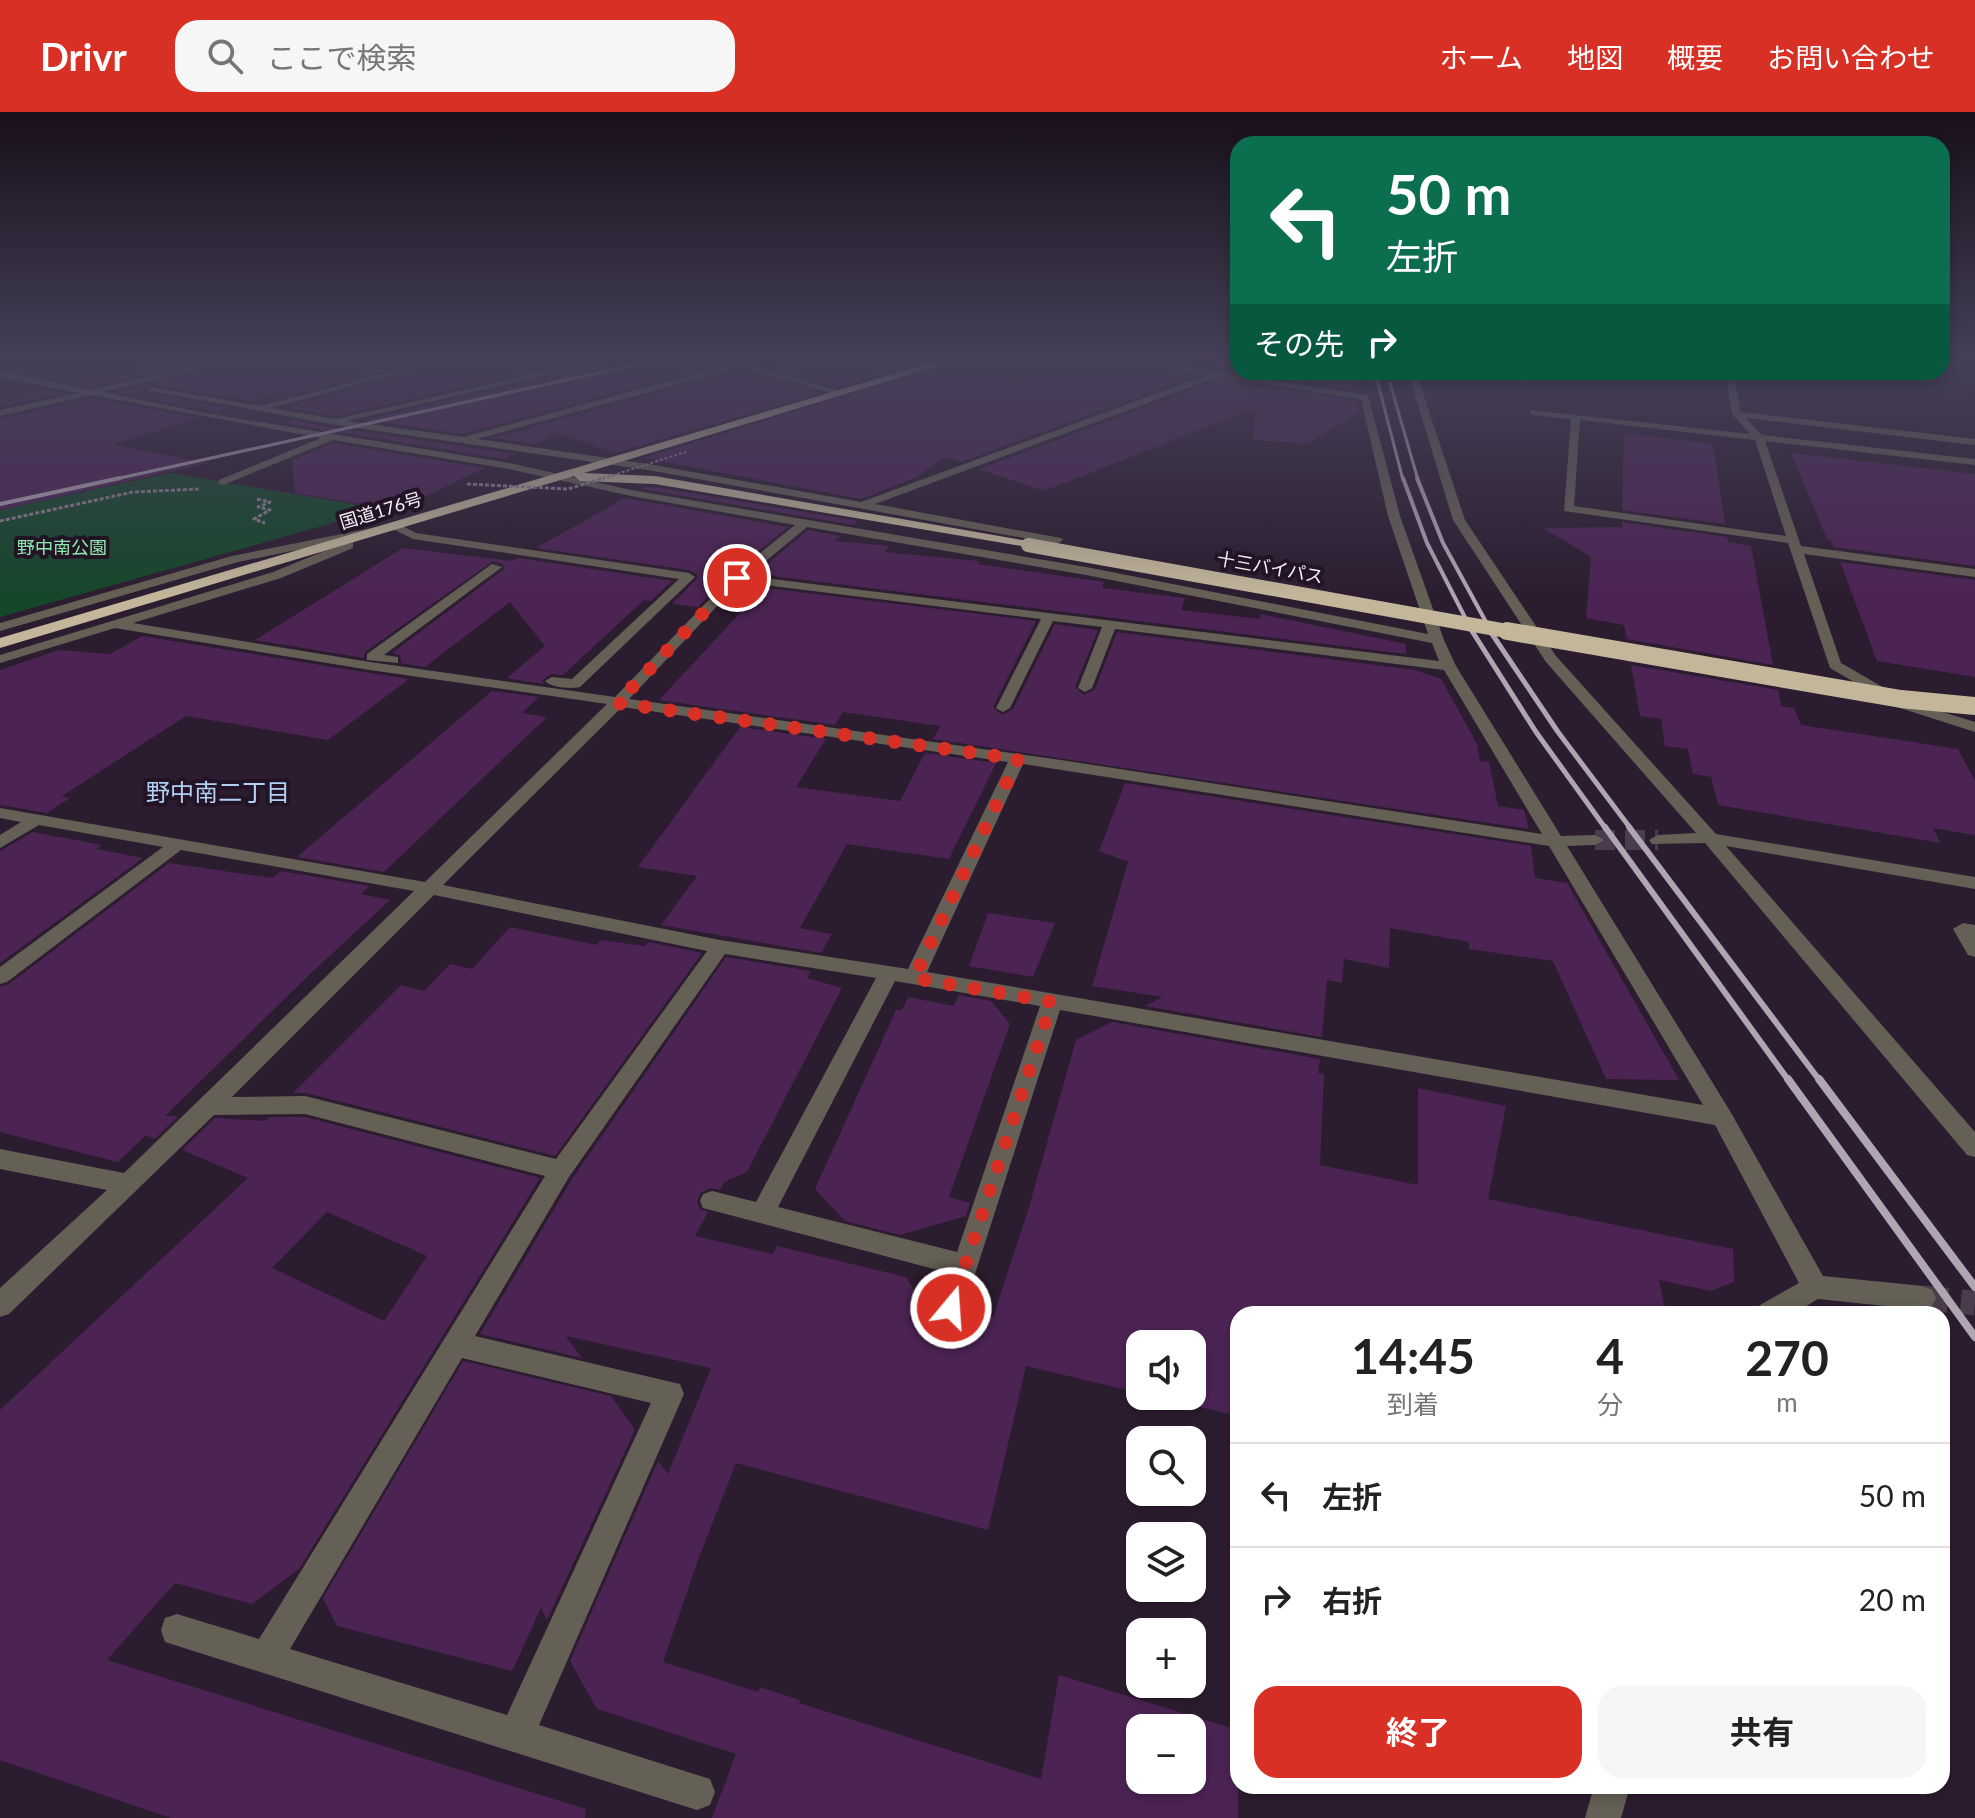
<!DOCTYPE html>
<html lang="ja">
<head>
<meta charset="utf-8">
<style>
	:root { --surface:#fff; --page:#f6f6f6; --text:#222; --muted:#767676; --line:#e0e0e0; --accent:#d93025 }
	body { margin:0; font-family:Lato,"Noto Sans JP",sans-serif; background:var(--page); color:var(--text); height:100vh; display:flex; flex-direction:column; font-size:30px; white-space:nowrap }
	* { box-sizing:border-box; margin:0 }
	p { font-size:26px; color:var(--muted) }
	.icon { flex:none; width:44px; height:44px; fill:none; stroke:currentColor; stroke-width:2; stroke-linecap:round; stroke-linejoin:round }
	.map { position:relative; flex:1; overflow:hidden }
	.details { position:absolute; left:1230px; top:1194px; width:720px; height:488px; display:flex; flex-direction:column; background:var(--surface); border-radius:24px; box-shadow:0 4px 12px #0003 }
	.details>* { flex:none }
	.top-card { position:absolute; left:1230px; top:24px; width:720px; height:244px; border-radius:24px; box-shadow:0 4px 12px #0003; background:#0b6e4f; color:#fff; overflow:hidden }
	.controls { position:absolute; left:1126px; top:1218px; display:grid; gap:16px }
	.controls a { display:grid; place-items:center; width:80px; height:80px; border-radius:16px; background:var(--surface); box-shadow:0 4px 12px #0003; font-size:40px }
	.pin { position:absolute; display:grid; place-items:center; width:68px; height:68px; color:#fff; margin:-34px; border:4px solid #fff; border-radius:50%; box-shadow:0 2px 8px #0007 }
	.me { position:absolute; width:88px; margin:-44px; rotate:18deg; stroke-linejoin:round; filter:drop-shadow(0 0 6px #0008) }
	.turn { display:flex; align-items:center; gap:28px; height:168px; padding:0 24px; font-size:36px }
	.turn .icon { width:104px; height:104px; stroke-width:2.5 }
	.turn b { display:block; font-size:56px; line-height:68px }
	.then { display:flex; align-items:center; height:76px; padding:0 24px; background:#0003; gap:16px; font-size:30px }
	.eta { display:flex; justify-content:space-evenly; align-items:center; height:136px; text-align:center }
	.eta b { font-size:48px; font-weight:700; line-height:56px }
	.cta { display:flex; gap:16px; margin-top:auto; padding:16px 24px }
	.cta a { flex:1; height:92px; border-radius:24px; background:var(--accent); color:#fff; font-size:32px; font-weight:700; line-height:92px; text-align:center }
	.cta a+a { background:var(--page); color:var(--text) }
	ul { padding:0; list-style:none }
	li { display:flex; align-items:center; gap:24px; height:104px; padding:0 24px; border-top:2px solid var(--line) }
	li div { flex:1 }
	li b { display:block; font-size:30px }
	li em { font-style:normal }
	header { display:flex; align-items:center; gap:48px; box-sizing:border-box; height:112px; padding:0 40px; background:var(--accent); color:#fff }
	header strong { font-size:38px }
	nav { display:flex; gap:44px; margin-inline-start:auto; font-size:28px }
	.search { width:560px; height:72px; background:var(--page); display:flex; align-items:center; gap:20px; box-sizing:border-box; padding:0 28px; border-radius:24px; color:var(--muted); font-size:30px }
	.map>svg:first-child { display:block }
	.green { fill:#15472a }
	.building { fill:#4c2454; fill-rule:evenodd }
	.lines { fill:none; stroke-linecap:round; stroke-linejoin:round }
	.minor-tunnel-far1 { stroke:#4a3b4d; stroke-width:20; stroke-dasharray:20 10; stroke-linecap:butt }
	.minor-tunnel { stroke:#4a3b4d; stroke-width:25; stroke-dasharray:25 13; stroke-linecap:butt }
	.path-far1 { stroke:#908292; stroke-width:2; stroke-dasharray:3 2; stroke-linecap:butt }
	.path { stroke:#908292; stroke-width:3; stroke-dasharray:4 2; stroke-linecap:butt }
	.minor { fill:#656055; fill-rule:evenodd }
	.highway { fill:#c3b69b; fill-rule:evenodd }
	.rail-far4 { stroke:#b1a5b4; stroke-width:3 }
	.rail-far3 { stroke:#b1a5b4; stroke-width:4 }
	.rail-far2 { stroke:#b1a5b4; stroke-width:5 }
	.rail-far1 { stroke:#b1a5b4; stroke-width:6 }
	.rail { stroke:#b1a5b4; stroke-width:8 }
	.path-bridge-far1 { stroke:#908292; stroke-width:2; stroke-dasharray:3 2; stroke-linecap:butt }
	.path-bridge { stroke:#908292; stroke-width:3; stroke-dasharray:4 2; stroke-linecap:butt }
	.highway-bridge-far1 { stroke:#c3b69b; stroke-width:14 }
	.highway-bridge { stroke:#c3b69b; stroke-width:18 }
	.route { stroke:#d93025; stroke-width:14; stroke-dasharray:0 25.2 }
	.labels { text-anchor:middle; stroke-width:8; stroke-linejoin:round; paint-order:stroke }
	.far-street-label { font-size:18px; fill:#f7ecf9; stroke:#221325 }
	.far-park-label { font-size:18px; fill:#8ce9ad; stroke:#221325 }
	.neighbourhood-label { font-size:24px; fill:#b1d0f4; stroke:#221325 }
</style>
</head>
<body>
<header>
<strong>Drivr</strong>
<div class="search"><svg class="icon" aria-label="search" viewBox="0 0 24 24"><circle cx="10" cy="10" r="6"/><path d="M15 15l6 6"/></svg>ここで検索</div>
<nav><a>ホーム</a><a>地図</a><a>概要</a><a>お問い合わせ</a></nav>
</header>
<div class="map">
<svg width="1975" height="1706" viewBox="0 0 1975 1706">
	<rect width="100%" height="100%" fill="#2c1c2f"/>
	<path class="green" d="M171 361 376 396 375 399 0 505V398Z"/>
	<path class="building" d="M176 247H211L91 275 72 271Z
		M246 247H425L287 284V278L252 289 150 272 143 278 145 281 229 296 218 300 117 280Z
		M456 247 575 249 337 304 288 296Z
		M705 247 720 252 463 322 364 308 588 256 621 265Z
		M833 247H932L837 275 773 256 799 249 812 253Z
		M964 247H1108L1195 264 961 350 945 345 917 365 861 387 643 346Z
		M740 258 820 281 614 341 559 321 535 332 492 326Z
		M1238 260H1352L1355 278Z
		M1218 268 1357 289 1359 299 1308 332 1253 328 1255 296 1044 379 979 357Z
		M44 277 64 281 0 295V287Z
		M91 286 199 306 113 333 209 351 0 398V307Z
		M289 307 329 315 515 342 504 347 289 312Z
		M1624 321 1713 332 1725 412 1622 398Z
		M333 331 485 356 396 398 295 381 292 348Z
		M1791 341 1975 362V454L1834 435 1831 428 1827 427Z
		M645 375H655L858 409 854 413 641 377Z
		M625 386 630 387 788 415 731 461 698 495 672 492 697 467V462L689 458 536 436Z
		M1622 410 1727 425 1728 430 1751 434 1773 553 1627 527 1624 513 1586 506 1591 445 1543 416 1620 415 1622 418Z
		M808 418 840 424 834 429 889 434 885 440 979 449 977 452 1104 470 1102 476 1185 486 1181 498 1260 507V502L1406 532V542L755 462Z
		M403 436 513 449 518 446 672 469 651 489 644 488 563 563 551 562 542 568 544 572 507 566 545 534 510 490 425 555 401 551 400 543 392 541 504 457 503 452 493 449 365 540 364 546 255 528Z
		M1840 450 1975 468V565L1877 549Z
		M741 473 1036 509 993 595 1002 603 1013 597 1055 512 1098 518 1075 575 1084 583 1095 577 1117 520 1415 558 1441 567 1477 632 1480 649 1489 650 1498 694 1524 698 1529 717 933 627 940 614 843 600 835 613 659 588 741 500 719 497Z
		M142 524 370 561 409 567 328 628 186 604 62 684 70 686 47 701 0 693V558L59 538 110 542Z
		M1631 553 1778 578 1781 594 1794 596 1801 613 1958 637 1975 669V723L1933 716 1940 731 1718 693 1711 665 1693 662 1688 637 1665 634 1661 607 1640 604Z
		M492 579 539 585 522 601 547 605 384 760 297 745Z
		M740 615 826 627 796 675 900 689 925 641 996 651 949 747 847 732 800 816 832 822 821 841 661 813 697 764 638 755Z
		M1125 671 1531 734 1535 766 1567 771 1679 968 1606 967 1553 849 1469 837V830L1390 816 1389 856 1344 847 1342 871 1327 868 1322 925 1145 894 1163 885 1092 874 1128 750 1099 739Z
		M33 720 102 733 96 737 143 746 0 851V739Z
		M169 751 272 766 281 759 369 774 361 782 390 788 309 863 165 1004H178L155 1027 146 1023 118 1050 0 1020V875L9 872Z
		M988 801 1055 811 1033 865 969 854Z
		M510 815 597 833 601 828 645 834 648 830 702 841 555 1044 306 981H293L401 873 424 879 450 852 472 857Z
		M726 845 811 859 807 866 842 876 747 1060 724 1070 720 1078 711 1076 700 1081 697 1090 700 1097 708 1100 695 1124 773 1142 777 1134 906 1165 917 1184 909 1208 983 1225 988 1204 993 1205 1029 1095 1076 928 1112 910 1320 947 1318 961 1324 962 1320 1053 1418 1073V976L1506 994 1488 1087 1733 1137 1734 1170 1711 1179 1659 1168 1666 1202H1238V1304L1153 1284H1192V1232H1140V1281L1026 1254 988 1418 736 1351 698 1448 663 1550 758 1580 760 1575 800 1588 799 1591 1041 1667 1059 1563 1238 1618V1706H712L736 1642 597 1597 570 1549 658 1349 668 1362 711 1256 566 1224 582 1246 480 1222 572 1067ZM1140 1616H1192V1668H1140Z
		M958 883 991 889 1010 912 949 1085 970 1091 966 1104 900 1123 845 1109 815 1077 896 898H902L908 885 954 894Z
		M269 1005H305L540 1066 299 1457 252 1492 175 1471 107 1548 586 1697 585 1706H171L0 1648V1298L248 1066 182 1038 215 1006 265 1009ZM327 1100 427 1144 384 1209 272 1156Z
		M463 1249 611 1284 635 1318 547 1508 541 1496 512 1559 337 1514 323 1486Z"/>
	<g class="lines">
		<path class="minor-tunnel-far1" d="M1595 728H1658"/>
		<path class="minor-tunnel" d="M1923 1186 1975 1191"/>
		<path class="path-far1" d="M980 252 995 247"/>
		<path class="path" d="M257 387 270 390 258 395 270 398 254 407 265 411
			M0 409 133 380 200 377"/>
		<path class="minor" d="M226 247H243L103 280 205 301 509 351 631 378 1086 455 1428 522 1388 404 1361 287 1218 265 875 392 1061 426 1063 428 1057 432 648 358 330 312 146 278 150 275 261 294 438 247H453L271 296 337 307 599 247H616L347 309 463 325 732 252 730 250 734 248 846 281 839 283 741 255 477 327 648 352 861 390 1207 263 1111 247H1134L1368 283 1400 404 1444 528 1456 554 1561 724 1595 723 1604 728 1595 733 1567 734 1730 999 1823 1164 1923 1174 1932 1178 1936 1186 1932 1194 1923 1198 1818 1187 1793 1202H1756L1760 1193 1799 1171 1715 1013 1060 898 964 1196 960 1205 951 1208 942 1205 938 1196 949 1161 703 1096 700 1089 703 1082 712 1079 756 1090 876 866 725 842 569 1065 475 1224 680 1272 684 1282 539 1613 710 1667 715 1680 710 1693 697 1698 165 1530 161 1518 165 1506 177 1502 259 1527 545 1064 305 1002 214 1003 9 1202 0 1205V1176L107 1078 0 1057V1037L124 1061 414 779 181 738 7 870 0 872V855L163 735 39 713 0 736V723L21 710 0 706V696L425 770 607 592 370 558 115 516 0 551V543L273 460 349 429 353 430V436L281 466 133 511 370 550 615 585 733 463 795 413 631 384 509 357 333 328 223 373 219 372V368L321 326 91 283 0 304V298L78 281 0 265V259L91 278ZM807 415 1086 463 1432 531 1439 549 748 464ZM740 470 1041 507 996 596 1003 600 1010 596 1053 509 1102 515 1078 576 1085 580 1092 576 1115 517 1444 558 1542 722 1061 648 629 587ZM622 595 1008 650 908 857 720 828 443 773ZM1023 652 1549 734 1703 993 927 860ZM434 783 707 839 556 1047 305 984 232 985ZM895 869 1040 894 957 1140 778 1095ZM462 1246 651 1291 507 1603 290 1537Z
			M1408 260H1416L1465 408 1556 544 1716 722 1975 765V777L1726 734 1975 1020V1045L1967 1043 1705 731 1652 732 1649 728 1658 723 1696 721 1546 550 1453 408Z
			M1725 260H1733L1741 300 1975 327V333L1746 306 1762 323 1975 347V353L1765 329 1801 434 1975 457V465L1804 442 1841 551 1907 589 1975 610V620L1897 595 1830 556 1788 431 1564 399 1571 307 1532 303 1529 298 1750 322 1732 302ZM1580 308 1755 328 1786 424 1574 394Z
			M397 411 416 421 689 461 695 465 580 575C570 577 552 576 545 569L552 565 572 567 679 467 413 427 395 418 238 450 0 519V511L232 444Z
			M492 452 502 455 384 543 398 545V551L367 548V542Z
			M1963 811 1975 813V845L1968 843 1953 817Z
			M1594 1674H1630L1621 1706H1585Z"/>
		<path class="highway" d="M944 247H961L584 361 655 364 1028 429 1033 430V436L655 372 580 369 574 364 0 536V526Z"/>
		<path class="rail-far4" d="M1375 260 1403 368
			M1390 271 1418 368
			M111 368 662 247"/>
		<path class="rail-far3" d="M1403 366 1427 431 1473 521
			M1417 366 1443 431 1492 521
			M0 392 120 366"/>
		<path class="rail-far2" d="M1472 519 1536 620 1606 717
			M1490 519 1558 620 1631 717"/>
		<path class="rail-far1" d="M1605 715 1789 969
			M1629 715 1820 969"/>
		<path class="rail" d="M1788 967 1975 1225
			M1819 967 1975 1175"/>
		<path class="path-bridge-far1" d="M598 368 686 340"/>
		<path class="path-bridge" d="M467 372 568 377 604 366"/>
		<path class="highway-bridge-far1" d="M1028 433 1518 521"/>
		<path class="highway-bridge" d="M1507 519 1901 587 1975 594"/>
	</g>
	<linearGradient id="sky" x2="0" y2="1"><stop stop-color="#180f1a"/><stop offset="0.51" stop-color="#454058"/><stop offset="1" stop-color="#454058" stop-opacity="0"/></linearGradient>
	<rect width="1975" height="486" fill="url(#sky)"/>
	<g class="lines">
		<path class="route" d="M737 466 617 591 1018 647 914 866 1052 890 951 1196"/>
	</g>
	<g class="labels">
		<g class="far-street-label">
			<text transform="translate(381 399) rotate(-17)" y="6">国道176号</text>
			<text transform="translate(1270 456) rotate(10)" y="6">十三バイパス</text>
		</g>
		<g class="far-park-label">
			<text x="62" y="442">野中南公園</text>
		</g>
		<g class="neighbourhood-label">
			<text x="218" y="689">野中南二丁目</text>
		</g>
	</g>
</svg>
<div class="controls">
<a><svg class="icon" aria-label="sound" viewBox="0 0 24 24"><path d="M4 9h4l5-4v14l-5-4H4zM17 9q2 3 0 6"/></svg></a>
<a><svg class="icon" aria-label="search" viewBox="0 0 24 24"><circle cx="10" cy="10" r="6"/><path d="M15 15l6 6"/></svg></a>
<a><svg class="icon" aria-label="layers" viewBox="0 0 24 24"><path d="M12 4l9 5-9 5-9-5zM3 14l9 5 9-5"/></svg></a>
<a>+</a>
<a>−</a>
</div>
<div class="pin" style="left:737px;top:466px;background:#d93025"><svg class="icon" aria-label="arrive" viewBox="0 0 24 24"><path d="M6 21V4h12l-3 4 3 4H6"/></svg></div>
<svg class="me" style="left:951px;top:1196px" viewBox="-20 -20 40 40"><circle r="17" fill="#d93025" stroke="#fff" stroke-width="3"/><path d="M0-11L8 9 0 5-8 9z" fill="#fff"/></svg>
<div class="top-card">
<div class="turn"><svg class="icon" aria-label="left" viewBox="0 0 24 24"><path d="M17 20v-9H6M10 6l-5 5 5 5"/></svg><div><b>50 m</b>左折</div></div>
<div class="then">その先<svg class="icon" aria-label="right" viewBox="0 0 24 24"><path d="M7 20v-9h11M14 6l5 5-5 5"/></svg></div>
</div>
<section class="details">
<div class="eta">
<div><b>14:45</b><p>到着</p></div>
<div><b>4</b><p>分</p></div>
<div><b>270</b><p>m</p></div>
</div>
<ul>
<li><svg class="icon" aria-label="left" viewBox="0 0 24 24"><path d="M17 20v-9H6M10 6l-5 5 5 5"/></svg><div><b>左折</b></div><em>50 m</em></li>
<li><svg class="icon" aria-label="right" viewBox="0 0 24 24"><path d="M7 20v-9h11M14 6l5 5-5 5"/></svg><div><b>右折</b></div><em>20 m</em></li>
</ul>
<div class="cta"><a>終了</a><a>共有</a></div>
</section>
</div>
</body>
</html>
